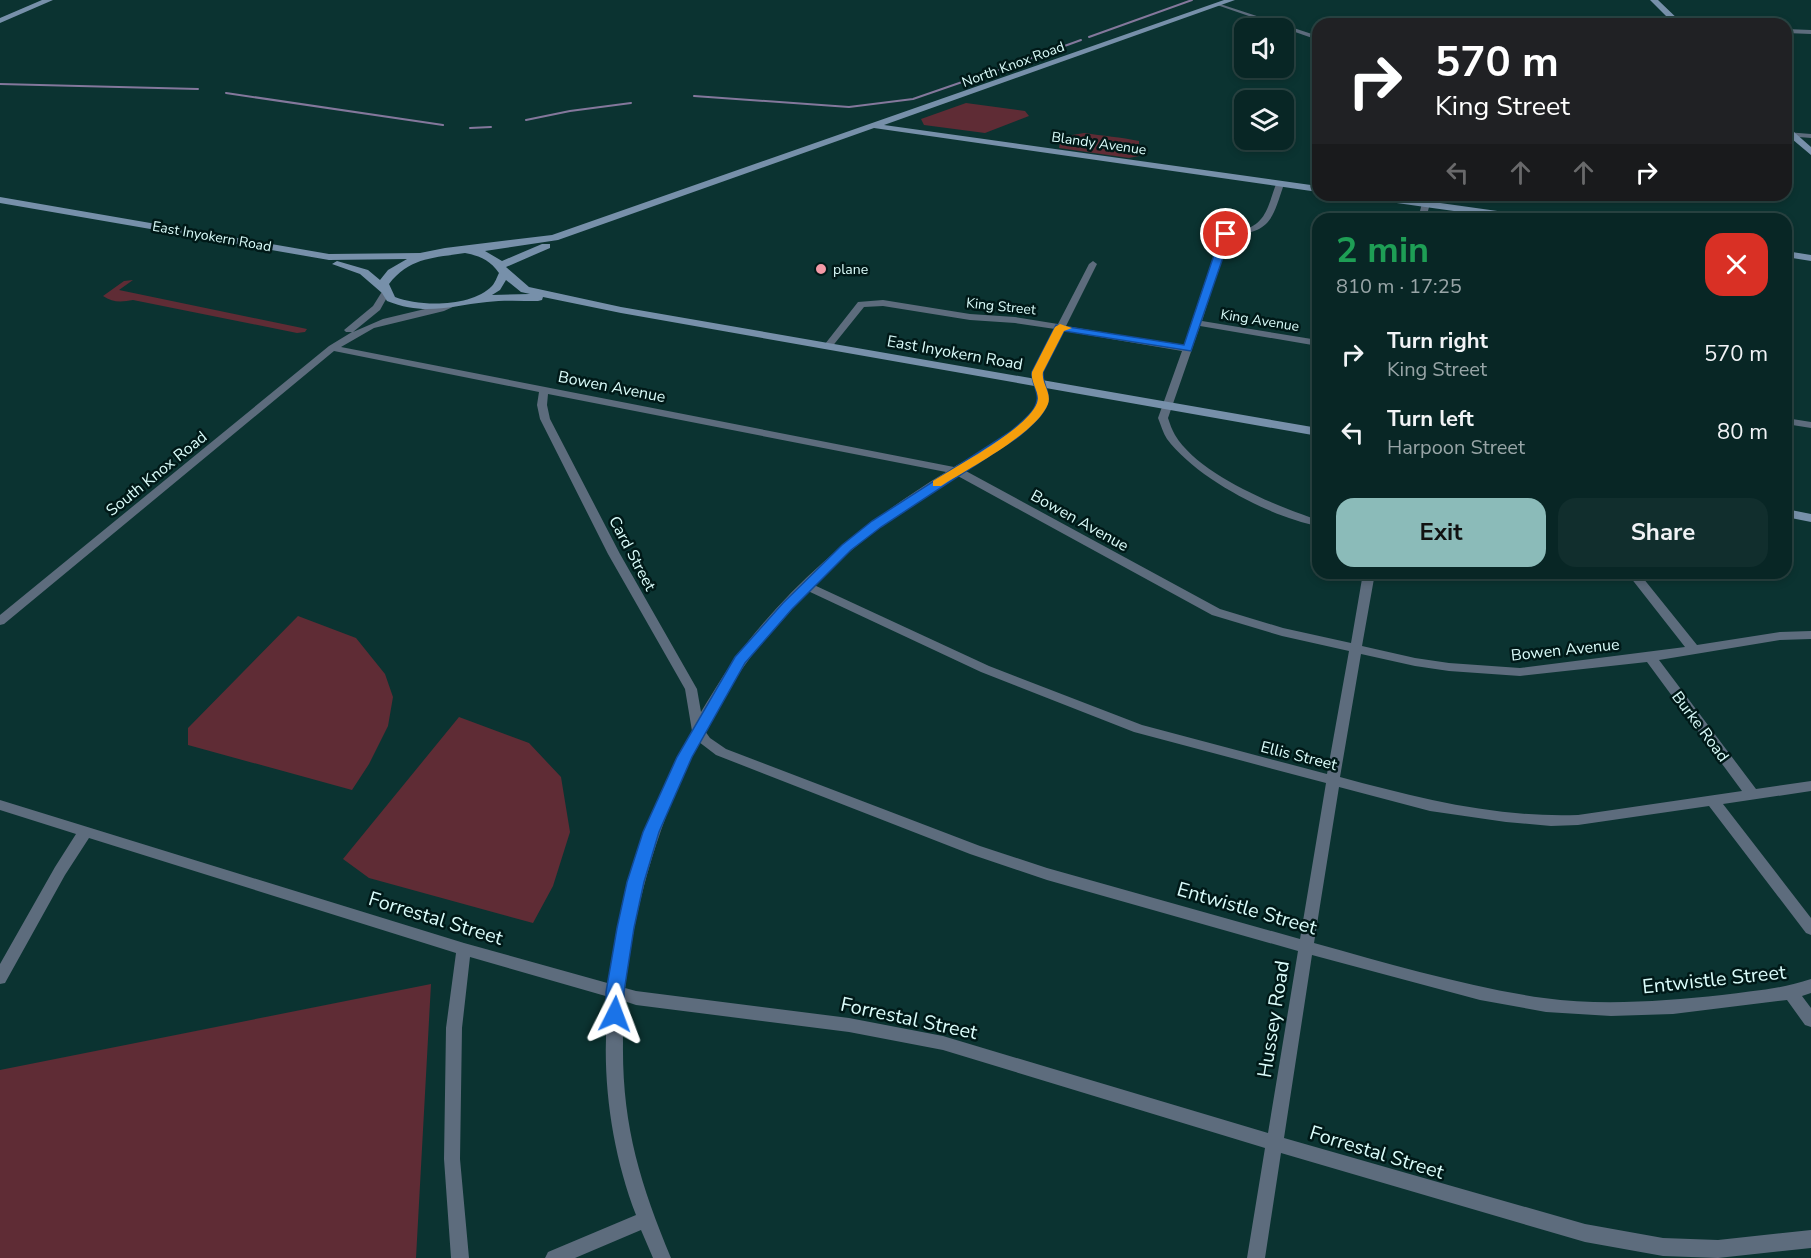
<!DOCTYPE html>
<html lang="en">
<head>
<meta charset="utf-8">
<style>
	:root { --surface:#082625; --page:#112e2d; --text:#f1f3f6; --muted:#98a5a7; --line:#294342; --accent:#8bbbb9 }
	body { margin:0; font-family:"Nunito Sans",sans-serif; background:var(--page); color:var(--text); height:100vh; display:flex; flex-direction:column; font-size:22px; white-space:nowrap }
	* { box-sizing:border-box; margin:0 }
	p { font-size:20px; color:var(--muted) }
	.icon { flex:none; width:33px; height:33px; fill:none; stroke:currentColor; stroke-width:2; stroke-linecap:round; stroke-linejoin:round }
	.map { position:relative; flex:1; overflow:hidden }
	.details { position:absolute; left:1312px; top:213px; width:480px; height:366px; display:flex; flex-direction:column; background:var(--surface); border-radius:18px; box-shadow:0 3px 9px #0003,0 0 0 2px var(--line) }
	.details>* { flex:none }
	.banner { position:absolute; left:1312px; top:18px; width:480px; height:183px; border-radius:18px; box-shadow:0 3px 9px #0003,0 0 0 2px var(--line); background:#202124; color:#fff; overflow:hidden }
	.tools { position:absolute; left:1234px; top:18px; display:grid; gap:12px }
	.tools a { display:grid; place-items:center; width:60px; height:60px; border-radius:12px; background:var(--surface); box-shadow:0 3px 9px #0003,0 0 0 2px var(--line); font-size:30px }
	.pin { position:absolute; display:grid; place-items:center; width:51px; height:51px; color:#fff; margin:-26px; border:3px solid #fff; border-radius:50%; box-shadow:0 2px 6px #0007 }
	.me { position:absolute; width:66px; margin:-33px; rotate:3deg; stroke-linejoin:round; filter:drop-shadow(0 0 4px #0008) }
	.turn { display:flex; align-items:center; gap:21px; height:126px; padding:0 24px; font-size:27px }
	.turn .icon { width:78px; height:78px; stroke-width:2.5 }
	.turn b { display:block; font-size:42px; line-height:51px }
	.lanes { display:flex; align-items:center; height:57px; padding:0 24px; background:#0003; justify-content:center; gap:30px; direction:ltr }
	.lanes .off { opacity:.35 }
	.round { display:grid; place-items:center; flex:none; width:63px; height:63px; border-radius:18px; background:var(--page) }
	.headline { display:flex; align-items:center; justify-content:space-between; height:102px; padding:0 24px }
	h1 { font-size:36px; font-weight:700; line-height:45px; color:#1e9e55 }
	.primary-button { display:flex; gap:12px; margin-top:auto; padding:12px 24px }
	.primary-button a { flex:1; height:69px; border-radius:18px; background:var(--accent); color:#111; font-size:24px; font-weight:700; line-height:69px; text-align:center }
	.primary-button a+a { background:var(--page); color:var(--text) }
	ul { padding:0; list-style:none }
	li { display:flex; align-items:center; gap:18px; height:78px; padding:0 24px }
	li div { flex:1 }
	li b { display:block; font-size:22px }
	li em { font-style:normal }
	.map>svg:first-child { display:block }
	.green { fill:#5f2c35 }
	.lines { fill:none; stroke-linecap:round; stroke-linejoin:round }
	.stream { stroke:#84789c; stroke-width:2 }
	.street { fill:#5d6c7d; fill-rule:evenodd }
	.secondary { fill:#7790aa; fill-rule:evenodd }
	.route { fill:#1a73e8; stroke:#114b97; stroke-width:1.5 }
	.slow { fill:#f59e0b }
	.poi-dot { fill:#f49aa7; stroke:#001918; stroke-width:2 }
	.labels { text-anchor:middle; stroke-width:5; stroke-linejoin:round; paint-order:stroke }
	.far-street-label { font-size:14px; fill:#dafcfa; stroke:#001918 }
	.far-poi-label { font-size:14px; fill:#dafcfa; stroke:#001918; text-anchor:start }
	.street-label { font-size:16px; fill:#dafcfa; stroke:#001918 }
	.near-street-label { font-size:20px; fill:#dafcfa; stroke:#001918 }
</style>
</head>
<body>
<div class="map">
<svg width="1811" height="1258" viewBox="0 0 1811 1258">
	<rect width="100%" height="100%" fill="#0b3331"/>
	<path class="green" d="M966 103 1025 111 1029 116 985 133 924 125 921 119Z
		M1084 133C1103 136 1121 137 1139 141V156L1129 158 1059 148 1061 137Z
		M133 280 119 290 307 329 305 332 297 333 133 300C122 302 113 303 103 296L124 281Z
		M298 616 356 638 385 674 393 697 388 726 369 764 352 790 188 745V728Z
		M459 717 529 743 561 777 570 832 553 886 533 923 369 878 343 859Z
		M431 984 416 1258H0V1070Z"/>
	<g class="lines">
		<path class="stream" d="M1089 37 1192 0
			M993 72 1081 40
			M0 84 198 89
			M226 93 443 125
			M694 96 849 107 913 99 968 80
			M526 120 570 111 631 103
			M470 128 491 127"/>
		<path class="street" d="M1217 3 1318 36V40L1217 5Z
			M1786 29 1811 30V34L1786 33Z
			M1786 132 1811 134V138L1786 136Z
			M1277 182 1284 184C1272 220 1271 232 1229 236L1202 321 1318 340V346L1200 326 1168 418C1170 424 1172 430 1175 435 1199 475 1276 506 1318 520V526C1271 517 1197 479 1167 439 1163 433 1161 425 1158 418L1182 351 1064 331 1043 372C1042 382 1049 390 1048 399 1044 429 987 456 964 470L1220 609 1283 628 1351 643 1363 573H1375L1362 646 1415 658 1449 663 1520 668 1685 647 1627 573H1639L1697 645 1780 632 1811 631V639L1780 640 1659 660 1756 789 1811 781V791L1723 804 1811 918V935L1806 933 1709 806 1578 825 1551 826 1506 822 1430 811 1339 787 1314 943C1390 964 1467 987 1544 998 1603 1006 1663 1001 1722 995 1752 991 1782 989 1811 979V993L1802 996 1811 1008V1027L1805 1025 1787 1000 1673 1014 1611 1016 1546 1012 1480 1000 1312 955 1284 1138 1585 1224 1663 1238 1718 1240 1811 1230V1248L1718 1258 1663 1256 1585 1242 1281 1153 1265 1258H1247L1265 1148 943 1050 849 1032 636 1005 624 1001C622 1015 623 1029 623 1043 622 1125 640 1183 671 1258H653L641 1230 575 1258H545L548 1252 636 1215C610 1147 600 1069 609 997L470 957 462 1028 460 1159 469 1258H451L444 1159 446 1028 456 953 89 838 65 875 5 983 0 984V964L55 867 76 834 0 810V800L464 943 611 984 615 946 629 885 648 826 672 769 692 731 685 689 608 554 540 419 537 405 539 392 334 351 4 624 0 625V615L329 346 352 332H346L344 330 373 306 383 290 386 289 390 292 380 310 353 332 383 319 450 303 455 306 444 311 374 328 341 347 954 467C976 454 1033 427 1038 400 1039 390 1032 382 1033 372L1055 329 1015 323 970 320 883 306 864 307 831 348H825V344L858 302 883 300 970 314 1015 317 1058 324 1089 264 1093 261 1097 264 1066 326 1184 346 1222 234C1229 230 1237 231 1245 229 1268 223 1269 200 1277 182ZM548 394 946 472C871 518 801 574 746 644 729 665 715 689 701 712L697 689 620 554 550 419 547 405ZM956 475 1212 615 1282 636 1349 651 1327 774 1142 725 989 666 814 585C857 542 904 507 956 475ZM808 591 981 672 1134 732 1326 783 1300 939 1047 868 980 846 726 749 710 738 705 731C732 678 766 633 808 591ZM1361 654 1415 666 1449 671 1520 676 1647 662 1742 791 1578 815C1496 818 1418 798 1340 777ZM699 742 716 755 970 854 1047 880 1298 951 1268 1133 943 1036 849 1018 636 991 625 988C635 902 659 820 699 742Z
			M1424 195H1432L1426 219H1418Z
			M1786 418 1811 422V428L1786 424Z"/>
		<path class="secondary" d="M42 0H53L0 23V18Z
			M1224 0H1235L884 125 1318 186V192L874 128 558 240 485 251 502 261 542 244H550V248L506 267 529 287 621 307 1318 428V436L621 313 543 297 542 300 538 301C521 301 504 300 487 302 449 306 425 316 387 301L382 293 360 274 332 264 337 261 368 270 380 280 388 270 407 259 329 260 0 203V197L329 254 420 253 445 248 552 235ZM465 253C480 256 490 260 499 273 497 277 495 283 492 286 472 307 420 307 395 297L389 284C410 257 434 258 465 253ZM506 280 521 292 530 294 492 295 500 290Z
			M1650 0H1658L1683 24H1674Z
			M1786 125 1811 147V155L1786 134Z
			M1356 195H1383L1533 216 1538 219H1511L1361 198Z
			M1786 251 1811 255V261L1786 257Z
			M1786 509 1811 514V522L1786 517Z"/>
	</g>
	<path class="route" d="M1226 231 1231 234 1191 351 1064 331 1043 372C1042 381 1047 387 1048 395 1051 411 1028 428 1018 437L881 527 851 550 792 609 745 663 692 757 659 832 644 882 634 928 624 992V1014L621 1019 615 1021 609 1019 606 1014V992L617 928 627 882 643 832 677 757 735 657 783 603 842 545 872 521 1010 432C1019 424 1040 410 1037 395 1036 387 1031 381 1032 372L1056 325 1184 345 1221 234Z"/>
	<path class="slow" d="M1060 324 1072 328 1064 331 1043 372C1041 383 1052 393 1048 404 1036 434 969 468 941 486H933V481C958 465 1026 430 1037 403 1041 393 1030 383 1032 372L1055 327Z"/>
	<circle class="poi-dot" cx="821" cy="269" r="6"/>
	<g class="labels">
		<g class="far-street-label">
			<text transform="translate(1013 64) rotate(-20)" y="5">North Knox Road</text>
			<text transform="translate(1099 143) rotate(8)" y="5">Blandy Avenue</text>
			<text transform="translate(212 236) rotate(10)" y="5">East Inyokern Road</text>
			<text transform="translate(1001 306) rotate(6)" y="5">King Street</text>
			<text transform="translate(1260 320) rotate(9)" y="5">King Avenue</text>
		</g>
		<g class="far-poi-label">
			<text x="833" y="274">plane</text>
		</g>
		<g class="street-label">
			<text transform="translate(955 352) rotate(10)" y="6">East Inyokern Road</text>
			<text transform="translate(612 386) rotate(11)" y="6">Bowen Avenue</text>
			<text transform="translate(156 473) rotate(-39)" y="6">South Knox Road</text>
			<text transform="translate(1080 520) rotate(29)" y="6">Bowen Avenue</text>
			<text transform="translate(633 553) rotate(62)" y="6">Card Street</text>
			<text transform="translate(1565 649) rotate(-6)" y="6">Bowen Avenue</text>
			<text transform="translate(1701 726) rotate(53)" y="6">Burke Road</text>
			<text transform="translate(1299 755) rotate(14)" y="6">Ellis Street</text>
		</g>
		<g class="near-street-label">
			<text transform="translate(1247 908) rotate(16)" y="7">Entwistle Street</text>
			<text transform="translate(436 918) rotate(17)" y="7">Forrestal Street</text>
			<text transform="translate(1714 979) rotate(-6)" y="7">Entwistle Street</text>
			<text transform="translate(909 1018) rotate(12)" y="7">Forrestal Street</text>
			<text transform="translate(1273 1019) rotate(-81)" y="7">Hussey Road</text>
			<text transform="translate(1377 1152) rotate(17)" y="7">Forrestal Street</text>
		</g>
	</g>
</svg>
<div class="tools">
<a><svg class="icon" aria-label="sound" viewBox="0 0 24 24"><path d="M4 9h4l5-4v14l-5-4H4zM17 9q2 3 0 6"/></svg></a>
<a><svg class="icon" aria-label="layers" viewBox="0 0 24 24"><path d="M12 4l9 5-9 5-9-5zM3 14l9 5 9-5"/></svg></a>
</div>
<div class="pin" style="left:1226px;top:234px;background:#d93025"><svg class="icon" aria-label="arrive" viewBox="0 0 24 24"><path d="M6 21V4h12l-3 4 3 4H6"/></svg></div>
<svg class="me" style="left:615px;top:1014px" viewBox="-20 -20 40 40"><path d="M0-17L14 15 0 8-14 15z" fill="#1a73e8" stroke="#fff" stroke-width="4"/></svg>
<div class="banner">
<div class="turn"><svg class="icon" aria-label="right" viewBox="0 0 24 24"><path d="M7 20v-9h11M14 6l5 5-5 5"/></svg><div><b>570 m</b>King Street</div></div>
<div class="lanes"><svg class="icon off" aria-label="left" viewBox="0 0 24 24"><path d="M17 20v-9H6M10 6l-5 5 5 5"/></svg><svg class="icon off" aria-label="ahead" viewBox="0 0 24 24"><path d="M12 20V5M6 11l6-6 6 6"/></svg><svg class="icon off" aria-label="ahead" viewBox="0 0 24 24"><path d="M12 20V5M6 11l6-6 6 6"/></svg><svg class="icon" aria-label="right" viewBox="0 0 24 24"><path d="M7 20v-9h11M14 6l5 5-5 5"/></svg></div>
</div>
<section class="details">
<div class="headline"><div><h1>2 min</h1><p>810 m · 17:25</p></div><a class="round" style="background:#d93025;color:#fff"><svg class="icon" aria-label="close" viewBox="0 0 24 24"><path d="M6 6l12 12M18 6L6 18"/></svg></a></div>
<ul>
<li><svg class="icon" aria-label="right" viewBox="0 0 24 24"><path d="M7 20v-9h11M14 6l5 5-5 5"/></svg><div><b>Turn right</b><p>King Street</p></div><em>570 m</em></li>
<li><svg class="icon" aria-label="left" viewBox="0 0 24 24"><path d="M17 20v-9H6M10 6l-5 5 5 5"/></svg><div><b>Turn left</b><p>Harpoon Street</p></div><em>80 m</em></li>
</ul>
<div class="primary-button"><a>Exit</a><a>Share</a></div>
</section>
</div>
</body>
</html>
